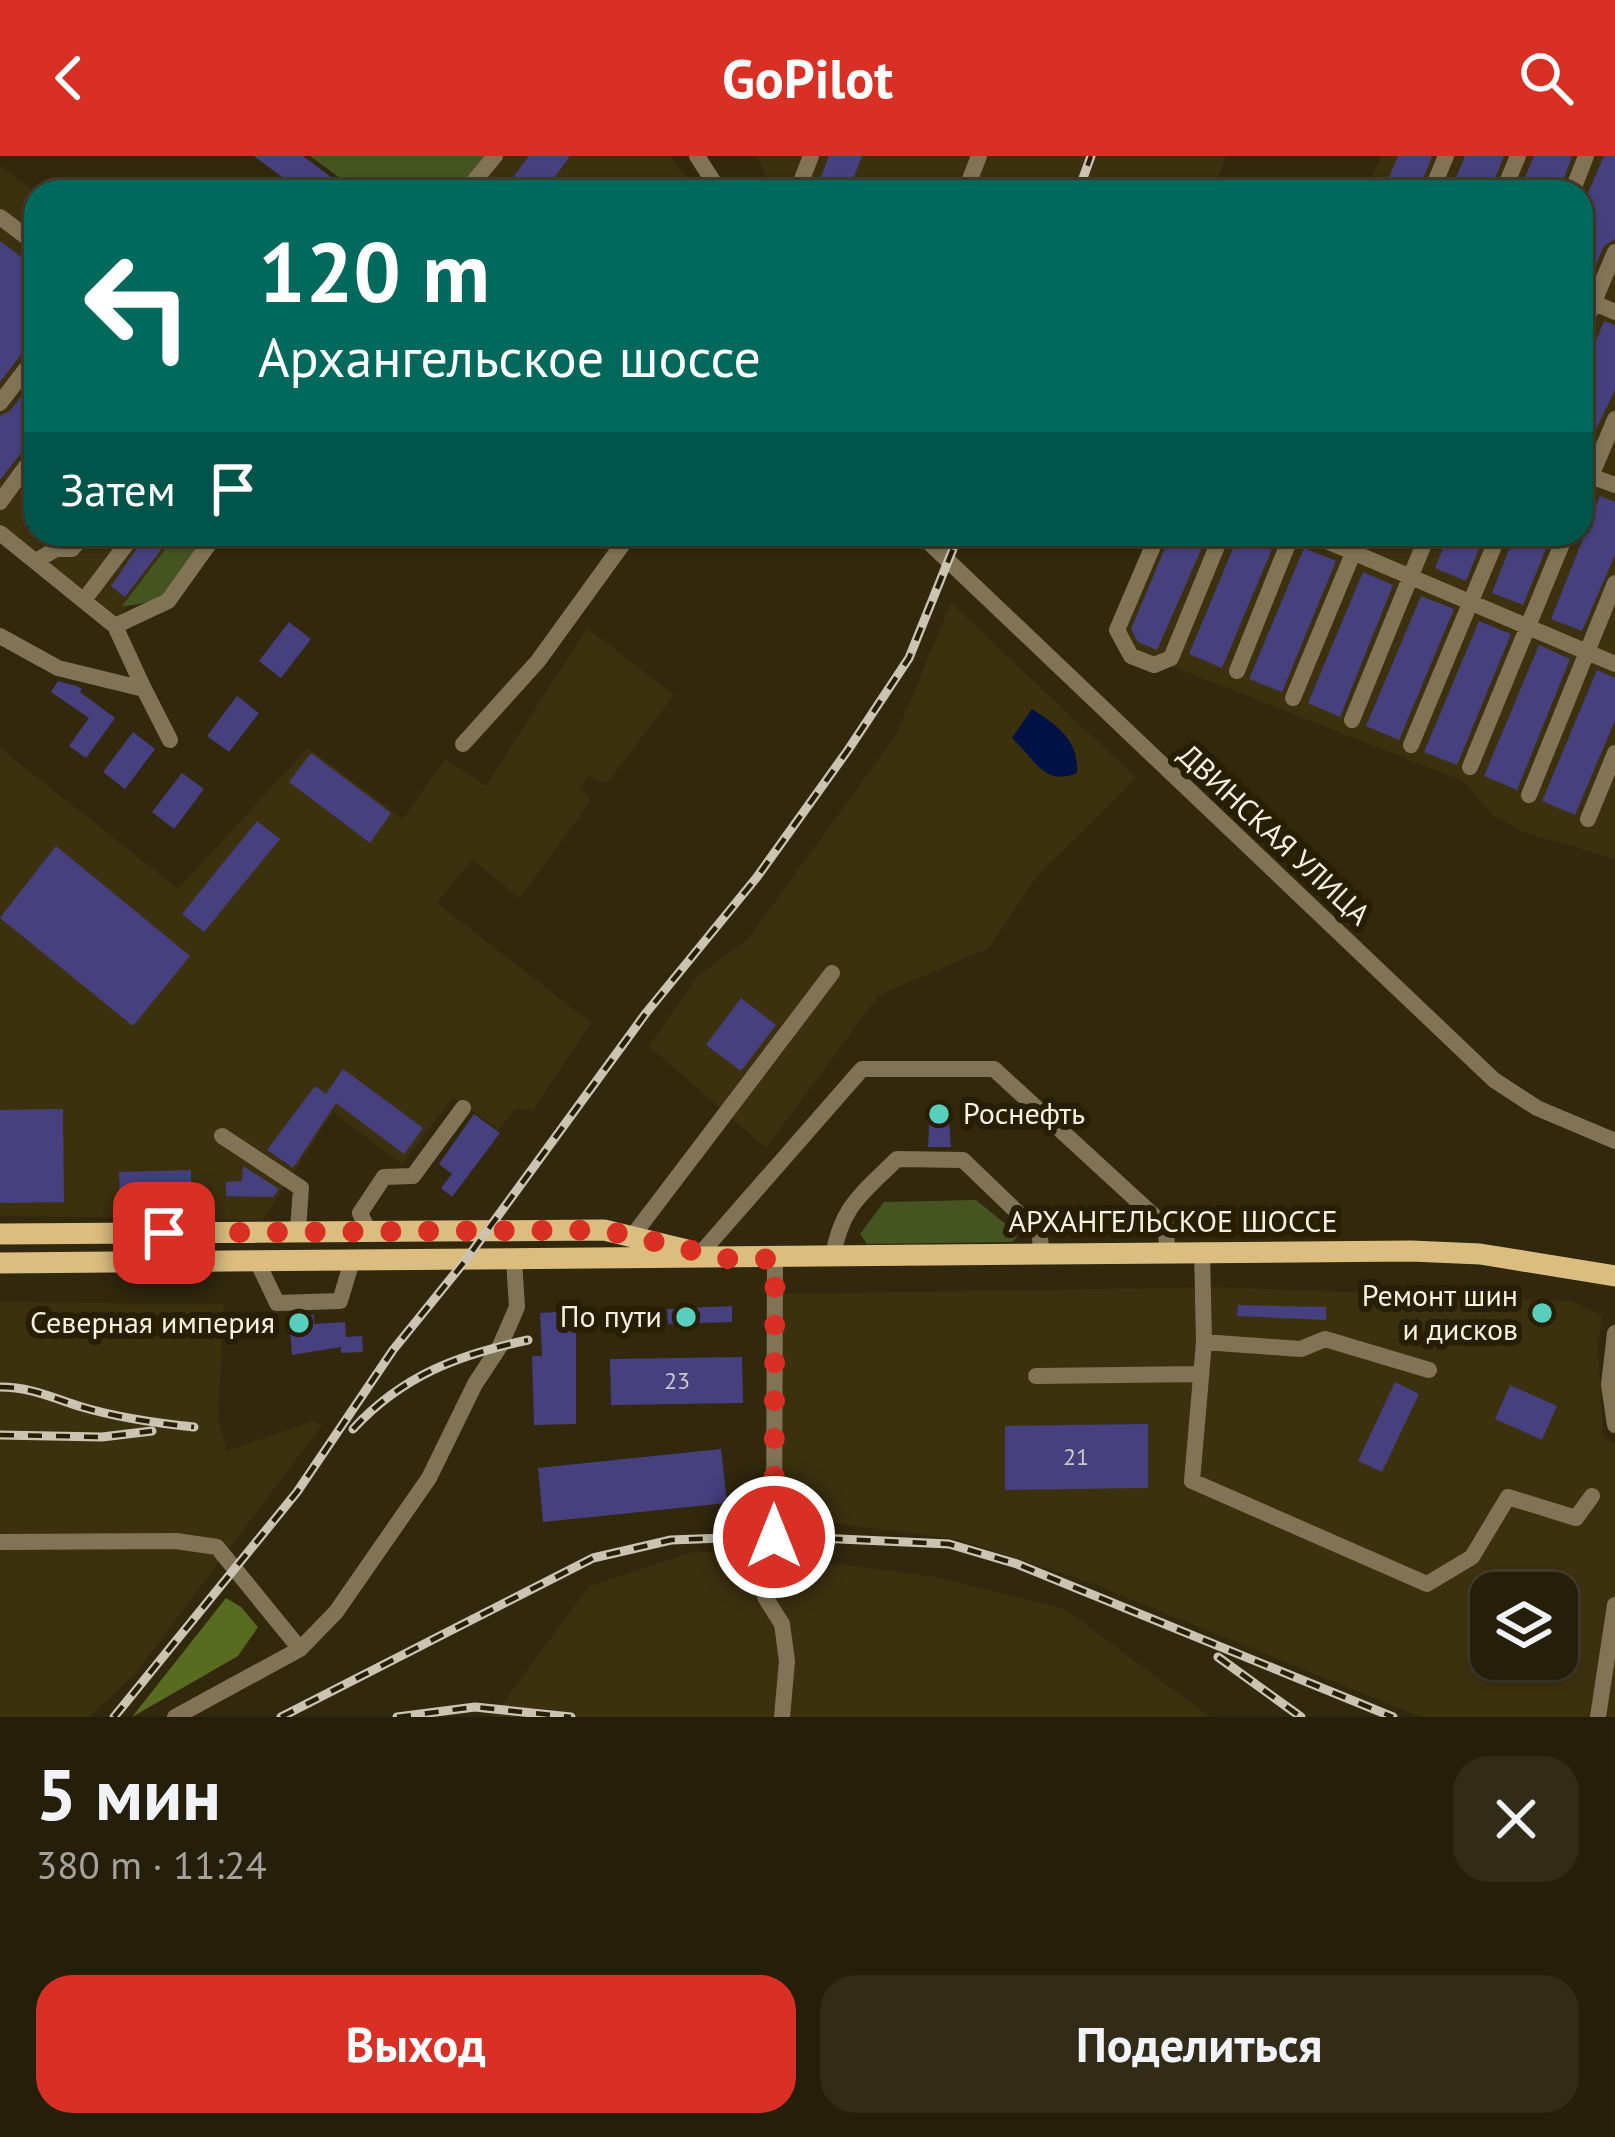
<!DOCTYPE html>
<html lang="ru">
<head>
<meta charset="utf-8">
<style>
	:root { --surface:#251e0a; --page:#312b18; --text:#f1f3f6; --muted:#a3a29c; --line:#423c2b; --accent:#d93025 }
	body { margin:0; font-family:"PT Sans",sans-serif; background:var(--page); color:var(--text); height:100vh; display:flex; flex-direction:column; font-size:45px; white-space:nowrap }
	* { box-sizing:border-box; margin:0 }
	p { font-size:39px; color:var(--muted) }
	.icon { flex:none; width:66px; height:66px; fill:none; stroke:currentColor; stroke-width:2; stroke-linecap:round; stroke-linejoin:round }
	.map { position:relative; height:1561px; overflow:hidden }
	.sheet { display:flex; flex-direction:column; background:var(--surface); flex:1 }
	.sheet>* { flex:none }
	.top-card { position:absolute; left:24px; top:24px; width:1569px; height:366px; border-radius:36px; box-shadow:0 3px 9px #0004,0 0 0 3px var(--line); background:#00695c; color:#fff; overflow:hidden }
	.buttons { position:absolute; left:1470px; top:1416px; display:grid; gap:24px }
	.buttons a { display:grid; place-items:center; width:108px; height:108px; border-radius:24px; background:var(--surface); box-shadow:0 3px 9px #0004,0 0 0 3px var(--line); font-size:60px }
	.pin { position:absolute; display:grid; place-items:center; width:102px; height:102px; color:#fff; margin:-51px; border-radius:24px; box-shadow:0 6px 18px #0006 }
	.me { position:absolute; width:132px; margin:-66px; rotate:0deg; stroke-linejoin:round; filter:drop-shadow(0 0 9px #0008) }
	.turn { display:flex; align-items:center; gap:42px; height:252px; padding:0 36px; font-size:54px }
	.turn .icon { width:156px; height:156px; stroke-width:2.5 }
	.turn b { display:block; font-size:84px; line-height:102px }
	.then { display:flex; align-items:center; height:114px; padding:0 36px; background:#0003; gap:24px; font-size:45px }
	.round { display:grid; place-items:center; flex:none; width:126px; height:126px; border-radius:36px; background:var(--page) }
	.head { display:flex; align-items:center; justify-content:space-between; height:204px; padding:0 36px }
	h1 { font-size:72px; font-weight:700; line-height:90px }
	.cta { display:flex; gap:24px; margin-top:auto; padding:24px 36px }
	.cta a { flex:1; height:138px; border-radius:36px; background:var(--accent); color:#fff; font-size:48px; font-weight:700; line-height:138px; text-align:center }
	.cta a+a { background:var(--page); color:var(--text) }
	header { display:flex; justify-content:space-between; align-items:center; height:156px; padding:0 36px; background:var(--accent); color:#fff; font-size:54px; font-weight:700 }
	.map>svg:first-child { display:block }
	.built { fill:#3c310f; fill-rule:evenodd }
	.green { fill:#465421 }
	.forest { fill:#586b20 }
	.water { fill:#001245 }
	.building { fill:#46407e }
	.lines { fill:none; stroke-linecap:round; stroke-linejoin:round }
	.minor { stroke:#817356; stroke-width:16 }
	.major { stroke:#dabd7f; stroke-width:21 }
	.rail-casing { stroke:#cbc4b3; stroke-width:9 }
	.rail { stroke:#271e04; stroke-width:4.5; stroke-dasharray:14; stroke-linecap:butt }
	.route { stroke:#d93025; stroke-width:21; stroke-dasharray:0 37.8 }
	.poi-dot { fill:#5acebd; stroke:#271e04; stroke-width:4.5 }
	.labels { text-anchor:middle; stroke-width:12; stroke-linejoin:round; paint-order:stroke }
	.number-label { font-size:24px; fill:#ccc6ca }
	.street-label { font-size:30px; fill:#f8f2e3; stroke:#271e04 }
	.poi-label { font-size:30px; fill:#f8f2e3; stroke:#271e04; text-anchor:end }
</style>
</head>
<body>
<header><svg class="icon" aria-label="back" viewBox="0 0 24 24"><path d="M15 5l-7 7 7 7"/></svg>GoPilot<svg class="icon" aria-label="search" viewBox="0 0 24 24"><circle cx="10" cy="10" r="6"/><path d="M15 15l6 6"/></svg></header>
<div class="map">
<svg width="1615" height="1561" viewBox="0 0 1615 1561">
	<rect width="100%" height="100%" fill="#31280e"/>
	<path class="built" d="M502 0H670L697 36H475Z
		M757 0H1226L1212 36H773Z
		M1381 0H1615V703L1523 676 1493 659 1463 625 1118 489 1154 378H1581V36H1365Z
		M0 10 36 37V165L0 138Z
		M0 144 36 171V378H184L119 462 0 367Z
		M951 447 1136 622 1035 722 989 792 879 839 766 992 649 890 699 819 748 783 896 579Z
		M587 472 674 539 606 628 588 619 579 632 591 644 520 742 472 703 437 747 591 867 534 953H515L499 974 453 941 402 1008 333 956 263 1064 0 1060V592L178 733 308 592 403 663 445 603 486 630Z
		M1217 1131 1571 1145 1602 1160 1598 1187 1603 1281 1615 1288V1561H1421L1091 1427 957 1383 780 1361V1138ZM1491 1437H1557V1503H1491Z
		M0 1146 224 1148 218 1263 227 1295 312 1265 322 1269 134 1519 89 1561H0Z
		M697 1395 847 1409 937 1421 1063 1452 1210 1561H493L589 1430Z"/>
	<path class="green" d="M310 0H488L459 36H359Z
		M177 378H209C181 420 177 447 122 450Z
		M976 1044 1018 1078 1013 1086 867 1088 860 1078 884 1046Z"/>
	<path class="forest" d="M226 1442 241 1451 258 1471 238 1500 132 1561Z"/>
	<path class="water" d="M1032 553C1057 569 1079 584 1077 617 1044 631 1034 602 1012 582Z"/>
	<path class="building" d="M254 0H303L351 36H302Z
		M529 0H570L544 36H502Z
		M829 0H862L848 36H815Z
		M1398 0H1432L1418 36H1383Z
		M1465 0H1504L1489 36H1450Z
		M1534 0H1572L1559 36H1519Z
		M1604 0H1615V83L1604 90 1587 130 1581 128V53Z
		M0 85 36 112V187L26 192 0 226Z
		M1604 165 1615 169V234L1581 304V222Z
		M36 221V278L0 324V260L10 255Z
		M1600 340 1615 346V399L1582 475 1551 463Z
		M147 378H173L125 441 111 430Z
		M1171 378H1208L1157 494 1138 486 1131 473Z
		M1239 378 1277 381 1222 512 1189 498Z
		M1449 378H1485L1466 425 1435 412Z
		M1515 378H1552L1523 449 1492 437Z
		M1304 392 1336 405 1282 536 1249 523Z
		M1363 416 1393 429 1340 561 1308 547Z
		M1421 440 1454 453 1399 584 1366 570Z
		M1479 465 1511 478 1457 609 1424 596Z
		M289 466 311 483 281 522 259 505Z
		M1539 489 1570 503 1517 634 1484 620Z
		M1597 514 1615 522V564L1575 659 1542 645Z
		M58 525 77 530 82 533 80 536 115 562 86 602 69 590 89 562 51 536Z
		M237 540 259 557 229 596 207 580Z
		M133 576 155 593 125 633 103 616Z
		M311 597 391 657 370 687 289 626Z
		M182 617 204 633 174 673 152 656Z
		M257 665 280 683 204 776 182 758Z
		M56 690 190 800 133 870 0 762Z
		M741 842 776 869 741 915 706 889Z
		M343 913 423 972 404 998 336 947 293 1012 267 994 315 930 326 938Z
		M930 951H948L951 991H928Z
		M63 953 64 1046 0 1047V954Z
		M474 958 500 977 452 1041 441 1032 452 1018 439 1008Z
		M243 1010 279 1033 273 1041 226 1040V1026L242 1025Z
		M191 1014V1045L120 1046 119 1016Z
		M1238 1149 1326 1151V1164L1237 1160Z
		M732 1150V1166L668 1168 667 1153Z
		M576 1155V1268L534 1269 532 1200H542L540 1157Z
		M314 1159V1168L345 1166 346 1181 362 1180 363 1196 341 1197V1191L292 1199 289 1160Z
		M742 1201 743 1247 611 1249 610 1203Z
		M1395 1226 1419 1238 1382 1316 1358 1305Z
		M1510 1229 1557 1250 1542 1284 1495 1263Z
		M1148 1268V1332L1005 1334V1270Z
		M721 1293 727 1347 543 1366 538 1312Z"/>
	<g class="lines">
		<path class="minor" d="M697 0 720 36
			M573 34 576 36
			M465 36 495 0
			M797 36 811 0
			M965 36 979 0
			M1431 36 1446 0
			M1503 36 1518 0
			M1572 36 1586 0
			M0 61 36 88
			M1581 141 1615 156
			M1581 176 1615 96
			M0 247 36 200
			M1582 317 1615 329
			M1581 344 1615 263
			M0 346 36 297
			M0 377 115 470 144 533 58 512 0 480
			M920 378 1494 924 1537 952 1615 985
			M1158 378 1117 474 1131 500 1154 509 1171 502 1222 378
			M1310 378 1615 508
			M36 405 56 393H72L84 378
			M84 444 134 378
			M115 470 168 445 216 378
			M1237 515 1292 378
			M144 533 170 584
			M1293 542 1361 378
			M1352 564 1428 378
			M463 588 538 505 630 378
			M1411 589 1499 378
			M1470 611 1566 378
			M1529 639 1615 427
			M1588 663 1615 597
			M222 980 301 1032 298 1073
			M369 1076 360 1057 384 1021 413 1020 463 952
			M631 1082 832 817
			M1202 1094 1204 1186 1192 1325 1427 1428 1472 1401 1508 1341 1576 1362 1592 1340
			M701 1097 862 913H994L1166 1071 1167 1094
			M833 1101C841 1050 862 1038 897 1003L963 1004 1039 1077 1042 1096
			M775 1103 774 1380 765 1441 782 1468 787 1505 782 1561
			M257 1105 277 1147 340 1145 352 1105
			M1615 1177 1609 1229 1615 1269
			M1204 1186 1301 1193 1325 1183 1429 1214
			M1036 1220 1201 1218
			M0 1386 176 1385 217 1391 300 1493
			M175 1561 300 1493 336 1456 429 1322 475 1228 500 1190 517 1151 514 1104
			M1598 1561 1615 1449"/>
		<path class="major" d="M0 1078 604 1074 687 1094
			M0 1107 1411 1095 1480 1098 1615 1120"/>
		<defs>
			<path id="rail" d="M1078 36 1091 0
				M0 1231C31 1231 53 1242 82 1251 119 1262 155 1267 194 1271
				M353 1273C403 1219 458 1199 528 1184
				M0 1279 102 1281 152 1275
				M1218 1501 1301 1561
				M114 1561 297 1336 393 1194 465 1105 646 857 757 721 848 594 909 502 959 378
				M281 1561 593 1402 671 1384 774 1380 949 1388 1017 1408 1393 1561
				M397 1561 475 1551 571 1561"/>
		</defs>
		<use href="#rail" class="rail-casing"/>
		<use href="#rail" class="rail"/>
	</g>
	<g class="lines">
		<path class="route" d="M164 1077 604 1074 729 1103H775L774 1381"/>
	</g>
	<g class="poi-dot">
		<circle cx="939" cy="958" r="12"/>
		<circle cx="1542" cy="1157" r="12"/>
		<circle cx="686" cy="1161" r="12"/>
		<circle cx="299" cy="1167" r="12"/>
	</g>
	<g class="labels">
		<g class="number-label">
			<text x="677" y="1233">23</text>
			<text x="1076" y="1309">21</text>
		</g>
		<g class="street-label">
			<text transform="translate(1274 679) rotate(43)" y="10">ДВИНСКАЯ УЛИЦА</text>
			<text x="1173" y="1076">АРХАНГЕЛЬСКОЕ ШОССЕ</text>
		</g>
		<g class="poi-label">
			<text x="963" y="968" text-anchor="start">Роснефть</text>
			<text x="1518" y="1150">Ремонт шин<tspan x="1518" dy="34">и дисков</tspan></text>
			<text x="662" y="1171">По пути</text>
			<text x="275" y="1177">Северная империя</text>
		</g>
	</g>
</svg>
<div class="buttons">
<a><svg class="icon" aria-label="layers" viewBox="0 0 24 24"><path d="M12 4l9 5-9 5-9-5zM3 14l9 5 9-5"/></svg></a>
</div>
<div class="pin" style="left:164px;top:1077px;background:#d93025"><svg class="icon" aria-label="arrive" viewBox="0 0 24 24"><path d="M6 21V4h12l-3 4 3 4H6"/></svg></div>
<svg class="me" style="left:774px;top:1381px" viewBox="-20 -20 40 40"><circle r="17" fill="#d93025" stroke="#fff" stroke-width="3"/><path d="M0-11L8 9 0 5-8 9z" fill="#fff"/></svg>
<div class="top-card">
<div class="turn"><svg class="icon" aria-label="left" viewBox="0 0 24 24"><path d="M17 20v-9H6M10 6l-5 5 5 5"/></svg><div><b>120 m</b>Архангельское шоссе</div></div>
<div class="then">Затем<svg class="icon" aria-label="arrive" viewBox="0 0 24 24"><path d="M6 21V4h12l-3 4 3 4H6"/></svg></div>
</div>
</div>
<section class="sheet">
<div class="head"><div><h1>5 мин</h1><p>380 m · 11:24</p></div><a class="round"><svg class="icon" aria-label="close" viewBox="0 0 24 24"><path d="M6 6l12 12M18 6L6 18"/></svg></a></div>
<div class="cta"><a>Выход</a><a>Поделиться</a></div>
</section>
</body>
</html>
